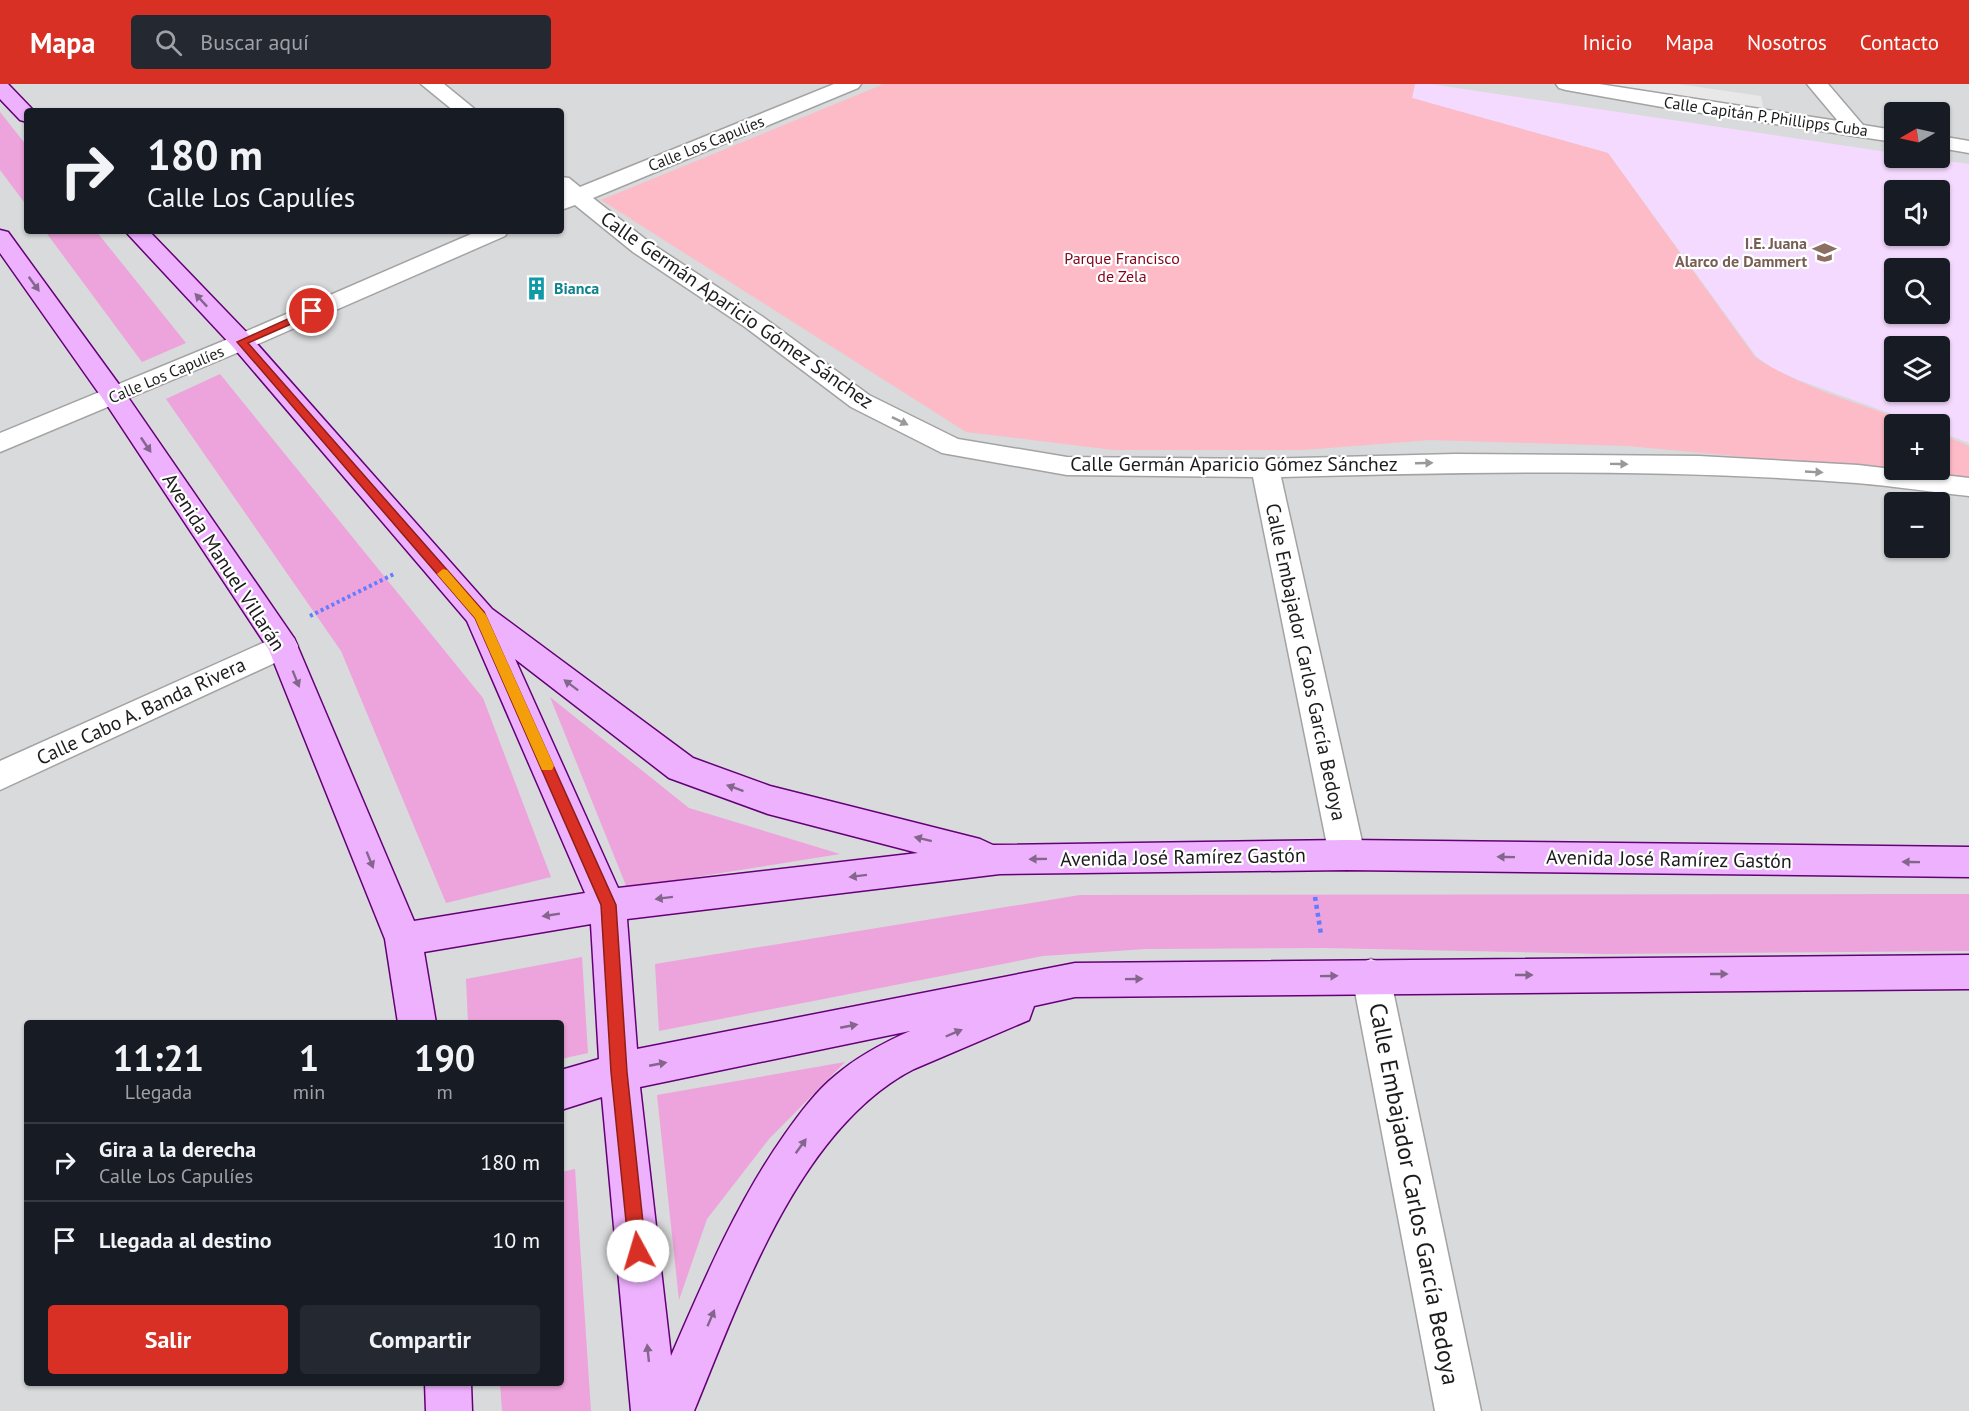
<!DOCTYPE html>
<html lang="es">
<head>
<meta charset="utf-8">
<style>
	:root { --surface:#171b24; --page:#242831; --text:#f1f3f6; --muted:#9ea1a6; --line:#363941; --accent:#d93025 }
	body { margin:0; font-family:"PT Sans",sans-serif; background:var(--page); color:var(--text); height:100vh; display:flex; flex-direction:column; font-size:22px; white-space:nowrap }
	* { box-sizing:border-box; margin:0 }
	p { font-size:20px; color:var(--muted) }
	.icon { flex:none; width:33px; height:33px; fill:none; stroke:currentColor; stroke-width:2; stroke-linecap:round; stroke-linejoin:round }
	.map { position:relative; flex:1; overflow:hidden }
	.drawer { position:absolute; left:24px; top:936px; width:540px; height:366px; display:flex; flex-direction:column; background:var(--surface); border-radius:6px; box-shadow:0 2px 4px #0004 }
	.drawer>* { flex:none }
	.guide { position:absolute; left:24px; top:24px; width:540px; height:126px; border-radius:6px; box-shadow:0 2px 4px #0004; background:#171b24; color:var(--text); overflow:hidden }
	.needle { width:39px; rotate:261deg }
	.tools { position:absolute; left:1884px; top:18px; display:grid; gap:12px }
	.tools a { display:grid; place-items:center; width:66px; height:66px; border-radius:6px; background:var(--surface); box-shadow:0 2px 4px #0004; font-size:30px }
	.pin { position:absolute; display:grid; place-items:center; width:51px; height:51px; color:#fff; margin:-26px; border:3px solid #fff; border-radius:50%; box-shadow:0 2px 6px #0007 }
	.me { position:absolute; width:66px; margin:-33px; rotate:354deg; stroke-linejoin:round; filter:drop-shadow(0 0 4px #0008) }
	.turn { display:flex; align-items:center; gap:21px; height:126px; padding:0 24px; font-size:27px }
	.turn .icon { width:78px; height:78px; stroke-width:2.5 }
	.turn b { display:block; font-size:42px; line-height:51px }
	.eta { display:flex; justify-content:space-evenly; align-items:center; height:102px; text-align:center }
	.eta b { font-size:36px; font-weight:600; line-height:42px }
	.action { display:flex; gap:12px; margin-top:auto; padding:12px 24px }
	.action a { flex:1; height:69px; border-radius:6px; background:var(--accent); color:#fff; font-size:24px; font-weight:600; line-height:69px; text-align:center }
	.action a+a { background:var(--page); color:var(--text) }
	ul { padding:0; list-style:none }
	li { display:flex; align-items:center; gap:18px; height:78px; padding:0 24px; border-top:2px solid var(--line) }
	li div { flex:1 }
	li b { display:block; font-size:22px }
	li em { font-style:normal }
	header { display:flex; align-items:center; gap:36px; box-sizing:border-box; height:84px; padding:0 30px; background:var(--accent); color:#fff }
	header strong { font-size:28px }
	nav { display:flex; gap:33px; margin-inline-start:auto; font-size:21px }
	.search { width:420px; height:54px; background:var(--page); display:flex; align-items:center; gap:15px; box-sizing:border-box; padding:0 21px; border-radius:6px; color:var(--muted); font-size:22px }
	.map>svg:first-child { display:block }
	.residential { fill:#d9dadb; fill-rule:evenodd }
	.education { fill:#f5daff; fill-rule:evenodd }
	.grass { fill:#eda3db }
	.park { fill:#fdbac7 }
	.parking { fill:#e8e8e8 }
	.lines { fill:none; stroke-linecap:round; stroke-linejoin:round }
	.street-casing { stroke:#a3a3a3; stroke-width:3 }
	.secondary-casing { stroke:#640077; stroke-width:3 }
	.path-far1 { stroke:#627bff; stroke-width:4; stroke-dasharray:3 3; stroke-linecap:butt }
	.path { stroke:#627bff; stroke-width:4.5; stroke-dasharray:4 4; stroke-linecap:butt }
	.street { fill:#fff; fill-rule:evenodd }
	.secondary { fill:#edb1fd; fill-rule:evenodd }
	.oneway { fill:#84668c }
	.oneway2 { fill:#999 }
	.route { fill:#d93025; stroke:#8d1f18; stroke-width:1.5 }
	.slow { fill:#f59e0b }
	.labels { text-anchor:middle; stroke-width:4.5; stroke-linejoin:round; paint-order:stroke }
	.far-street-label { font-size:16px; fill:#1c1c1c; stroke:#fff }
	.far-education-label { font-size:16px; font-weight:bold; fill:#785e54; stroke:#fff; text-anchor:end }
	.far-park-label { font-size:16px; fill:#80051b; stroke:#fff }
	.far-culture-label { font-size:16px; font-weight:bold; fill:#0d838f; stroke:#fff; text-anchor:start }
	.street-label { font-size:20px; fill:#1c1c1c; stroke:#fff }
	.near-street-label { font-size:24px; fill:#1c1c1c; stroke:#fff }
</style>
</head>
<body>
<header>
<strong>Mapa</strong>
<div class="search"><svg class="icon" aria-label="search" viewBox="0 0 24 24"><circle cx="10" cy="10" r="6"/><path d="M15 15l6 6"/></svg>Buscar aquí</div>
<nav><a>Inicio</a><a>Mapa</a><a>Nosotros</a><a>Contacto</a></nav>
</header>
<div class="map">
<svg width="1969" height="1327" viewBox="0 0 1969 1327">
	<rect width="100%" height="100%" fill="#e7e1ef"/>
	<path class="residential" d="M0 0H1969V1327H0ZM27 27H561V147H27ZM1894 28H1940V74H1894ZM1894 106H1940V152H1894ZM1894 184H1940V230H1894ZM1894 262H1940V308H1894ZM1894 340H1940V386H1894ZM1894 418H1940V464H1894ZM27 939H561V1299H27Z"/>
	<path class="education" d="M1415 0H1430L1894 69V74H1924L1969 80V359L1940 348V340H1919L1796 295 1772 284 1756 272 1608 69 1412 14ZM1894 106H1940V152H1894ZM1894 184H1940V230H1894ZM1894 262H1940V308H1894Z"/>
	<path class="grass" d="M0 28 27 62V122L0 86Z
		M45 147H96L186 259 142 278Z
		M220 290 483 614 551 793 446 819 341 567 166 315Z
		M550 613 689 724 840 770 627 804Z
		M1969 810V867L1605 870 1325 864 1146 865 1043 872 659 947 655 880 1080 811Z
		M582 873 588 969 561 975V939H468L466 895Z
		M845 978 769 1055 707 1135 679 1216 657 1011Z
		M575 1085 591 1327H502L500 1299H561V1088Z"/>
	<path class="park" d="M884 0H1415L1412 14 1608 69 1755 273C1799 303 1864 321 1914 340H1894V386H1940V350L1969 362V394L1628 362 1430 356 1303 366H1114L966 348 601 116Z"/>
	<path class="parking" d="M1588 0H1678L1761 12 1765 33Z"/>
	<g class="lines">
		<defs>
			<path id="street" d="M421 0H444L477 27H454Z
				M834 0H861L858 4 593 114 649 158 763 233 869 311 958 355 1067 373 1265 375 1455 370 1699 372 1858 381 1969 394V412C1932 408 1894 402 1856 399 1665 384 1472 388 1281 393L1365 771 1359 782 1347 786 1335 782 1329 771 1253 393 1067 391 942 369 851 323 745 243 633 168 575 121 561 126V93L569 94 580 103Z
				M1556 0H1599L1838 37 1807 0H1828L1863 41 1894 46V58L1662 23 1566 6 1559 4Z
				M1940 52 1969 57V69L1940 64Z
				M478 147H508L505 152 251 263 0 368V349L233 253Z
				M283 550 294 554 298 562 294 570 0 706V677Z
				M1371 875 1384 880 1390 892 1481 1327H1435L1352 892 1358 880Z"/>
			<path id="secondary" d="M0 0H8L34 27H27V38L20 36 0 15Z
				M0 146 8 148 123 306 294 554 414 837 585 809 467 537 233 263 125 147H149L251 253 492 525 693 674 770 702 980 755 993 761 1347 756 1969 763V793L1347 786 1000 790 627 835 637 965 1075 879 1969 871V905L1075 913 1034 922 1029 936 914 985C799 1044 741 1213 694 1327H631L602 1013 561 1026V986L599 975 591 840 424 868 436 939H398L385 855 269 566 105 318 0 169ZM515 575 669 694 768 730 918 769 618 804ZM910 947C883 959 858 972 836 991 816 1007 800 1029 785 1050 737 1118 704 1196 671 1272L640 1003Z
				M425 1299H471L472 1327H426Z"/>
		</defs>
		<use href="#street" class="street-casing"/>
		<use href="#secondary" class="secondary-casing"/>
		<path class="path-far1" d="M310 532 394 490"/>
		<path class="path" d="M1315 813 1321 850"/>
		<use href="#street" class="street"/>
		<use href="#secondary" class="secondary"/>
	</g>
	<defs><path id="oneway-solid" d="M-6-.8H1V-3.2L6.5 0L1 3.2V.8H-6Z" transform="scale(1.5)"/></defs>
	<g class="oneway">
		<use href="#oneway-solid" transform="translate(34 200) rotate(54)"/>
		<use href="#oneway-solid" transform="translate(201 216) rotate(-133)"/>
		<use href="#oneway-solid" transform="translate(146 361) rotate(56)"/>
		<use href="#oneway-solid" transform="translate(296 595) rotate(68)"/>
		<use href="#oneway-solid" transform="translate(571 601) rotate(-143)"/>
		<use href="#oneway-solid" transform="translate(735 704) rotate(-160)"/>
		<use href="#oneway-solid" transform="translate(923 755) rotate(-166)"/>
		<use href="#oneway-solid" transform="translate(1506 773) rotate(-179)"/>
		<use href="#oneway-solid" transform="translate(1038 775) rotate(179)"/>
		<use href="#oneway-solid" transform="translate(370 776) rotate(68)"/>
		<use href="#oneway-solid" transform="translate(1911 778) rotate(-179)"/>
		<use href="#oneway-solid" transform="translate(858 792) rotate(173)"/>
		<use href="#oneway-solid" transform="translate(664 814) rotate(173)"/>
		<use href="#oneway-solid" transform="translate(551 831) rotate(171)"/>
		<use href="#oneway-solid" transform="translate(1719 890)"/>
		<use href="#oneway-solid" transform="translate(1524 891)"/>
		<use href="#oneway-solid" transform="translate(1329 892) rotate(-1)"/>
		<use href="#oneway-solid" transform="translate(1134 895) rotate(-1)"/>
		<use href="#oneway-solid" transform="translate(849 942) rotate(-11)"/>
		<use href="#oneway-solid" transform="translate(954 949) rotate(-23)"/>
		<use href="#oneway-solid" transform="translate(658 980) rotate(-11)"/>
		<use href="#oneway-solid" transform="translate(801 1062) rotate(-54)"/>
		<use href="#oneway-solid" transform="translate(711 1234) rotate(-67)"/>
		<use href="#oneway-solid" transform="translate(648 1269) rotate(-96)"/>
	</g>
	<g class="oneway2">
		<use href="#oneway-solid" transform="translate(900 337) rotate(26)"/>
		<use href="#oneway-solid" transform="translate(1424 379) rotate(-2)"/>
		<use href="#oneway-solid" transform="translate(1619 380) rotate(1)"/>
		<use href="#oneway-solid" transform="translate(1814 388) rotate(3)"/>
	</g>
	<path class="route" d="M312 224 316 225V229L248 259 484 528 616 821 627 988 646 1167 644 1173 638 1176 631 1173 629 1167 611 988 601 821 475 534 237 258Z"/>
	<path class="slow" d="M443 485 447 486 486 531 554 682 552 686H542L475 534 437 490Z"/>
	<defs>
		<symbol id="university-bare" viewBox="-9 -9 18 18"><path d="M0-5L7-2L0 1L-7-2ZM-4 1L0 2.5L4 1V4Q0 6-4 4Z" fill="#8d6e63" stroke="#fff" stroke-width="2.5" paint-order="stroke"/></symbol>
		<symbol id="building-bare" viewBox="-9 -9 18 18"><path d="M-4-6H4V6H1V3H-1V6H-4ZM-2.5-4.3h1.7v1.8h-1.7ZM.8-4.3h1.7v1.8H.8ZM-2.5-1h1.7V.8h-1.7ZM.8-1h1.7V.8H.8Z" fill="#0f9aa8" stroke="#fff" stroke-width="2.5" paint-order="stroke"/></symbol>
	</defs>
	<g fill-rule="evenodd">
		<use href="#university-bare" x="1808" y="152" width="33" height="33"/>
		<use href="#building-bare" x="520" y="188" width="33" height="33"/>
	</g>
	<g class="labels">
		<g class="far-street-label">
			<text transform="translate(1766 32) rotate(8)" y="6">Calle Capitán P. Phillipps Cuba</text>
			<text transform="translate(706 59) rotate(-22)" y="6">Calle Los Capulíes</text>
			<text transform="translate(166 290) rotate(-23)" y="6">Calle Los Capulíes</text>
		</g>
		<g class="far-education-label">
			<text x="1807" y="165">I.E. Juana<tspan x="1807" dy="18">Alarco de Dammert</tspan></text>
		</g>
		<g class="far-park-label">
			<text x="1122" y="180">Parque Francisco<tspan x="1122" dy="18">de Zela</tspan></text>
		</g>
		<g class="far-culture-label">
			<text x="554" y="210">Bianca</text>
		</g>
		<g class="street-label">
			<text transform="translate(737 226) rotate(35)" y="7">Calle Germán Aparicio Gómez Sánchez</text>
			<text x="1234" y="387">Calle Germán Aparicio Gómez Sánchez</text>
			<text transform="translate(224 478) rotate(57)" y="7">Avenida Manuel Villarán</text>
			<text transform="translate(1306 578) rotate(78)" y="7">Calle Embajador Carlos García Bedoya</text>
			<text transform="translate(141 627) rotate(-25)" y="7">Calle Cabo A. Banda Rivera</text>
			<text transform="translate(1183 773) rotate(-1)" y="7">Avenida José Ramírez Gastón</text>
			<text transform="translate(1669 775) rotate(1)" y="7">Avenida José Ramírez Gastón</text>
		</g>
		<g class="near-street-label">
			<text transform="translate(1414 1110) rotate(79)" y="8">Calle Embajador Carlos García Bedoya</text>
		</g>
	</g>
</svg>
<div class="tools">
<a><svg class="needle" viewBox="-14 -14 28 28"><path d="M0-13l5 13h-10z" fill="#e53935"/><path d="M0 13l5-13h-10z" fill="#9ea1a6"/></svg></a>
<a><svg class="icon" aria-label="sound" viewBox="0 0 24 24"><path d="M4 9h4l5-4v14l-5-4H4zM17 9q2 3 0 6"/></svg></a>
<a><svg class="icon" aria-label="search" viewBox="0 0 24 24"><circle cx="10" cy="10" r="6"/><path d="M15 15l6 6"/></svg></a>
<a><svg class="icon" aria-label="layers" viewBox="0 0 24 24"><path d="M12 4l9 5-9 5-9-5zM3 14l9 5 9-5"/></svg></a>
<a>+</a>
<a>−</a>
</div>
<div class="pin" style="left:312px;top:227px;background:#d93025"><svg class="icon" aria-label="arrive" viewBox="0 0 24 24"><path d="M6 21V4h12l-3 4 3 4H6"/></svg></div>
<svg class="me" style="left:638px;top:1167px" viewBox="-20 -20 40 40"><circle r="19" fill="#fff"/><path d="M0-13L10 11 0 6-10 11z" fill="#d93025"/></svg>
<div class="guide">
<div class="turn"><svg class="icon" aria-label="right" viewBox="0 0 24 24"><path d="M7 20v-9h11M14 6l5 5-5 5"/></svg><div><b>180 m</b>Calle Los Capulíes</div></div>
</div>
<section class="drawer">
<div class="eta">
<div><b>11:21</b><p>Llegada</p></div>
<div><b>1</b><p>min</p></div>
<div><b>190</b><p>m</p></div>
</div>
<ul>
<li><svg class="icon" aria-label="right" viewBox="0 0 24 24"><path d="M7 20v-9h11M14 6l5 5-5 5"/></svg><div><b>Gira a la derecha</b><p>Calle Los Capulíes</p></div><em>180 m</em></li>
<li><svg class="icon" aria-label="arrive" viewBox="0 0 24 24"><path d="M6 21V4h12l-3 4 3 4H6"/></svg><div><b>Llegada al destino</b></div><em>10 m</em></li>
</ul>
<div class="action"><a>Salir</a><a>Compartir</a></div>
</section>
</div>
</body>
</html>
